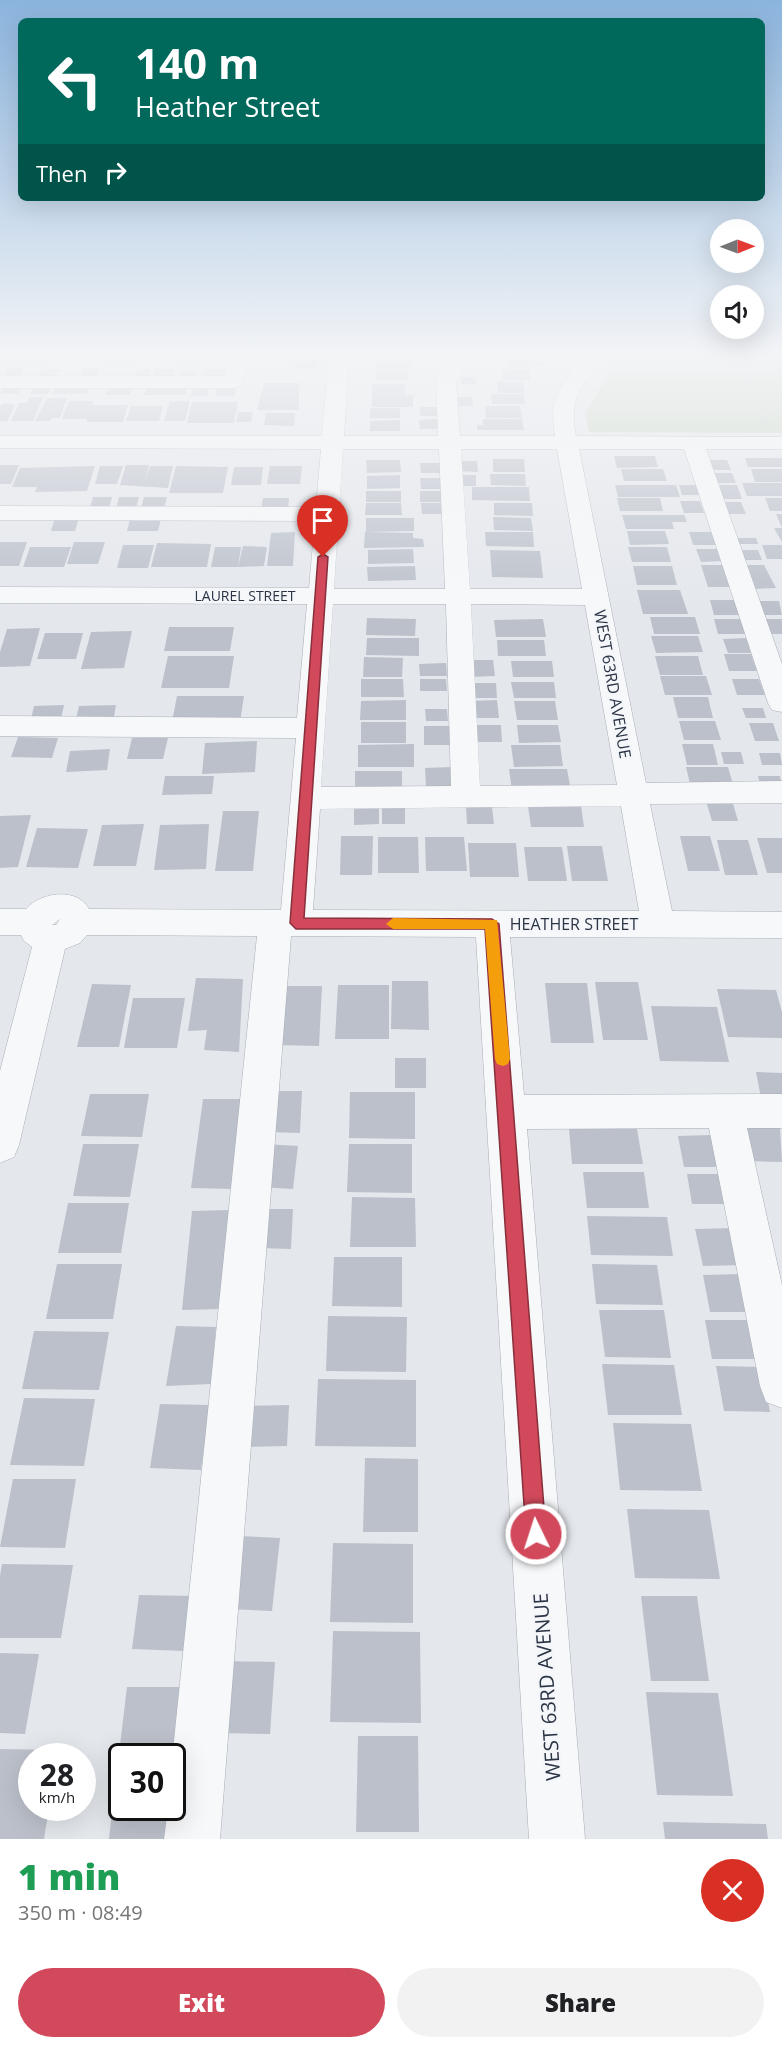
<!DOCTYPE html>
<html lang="en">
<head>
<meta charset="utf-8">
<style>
	:root { --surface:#fff; --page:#f2f2f2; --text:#202124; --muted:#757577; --accent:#d1495b }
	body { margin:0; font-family:"Open Sans",sans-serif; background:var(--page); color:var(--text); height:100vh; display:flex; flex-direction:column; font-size:22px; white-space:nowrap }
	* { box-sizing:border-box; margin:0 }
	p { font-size:20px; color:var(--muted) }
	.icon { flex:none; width:33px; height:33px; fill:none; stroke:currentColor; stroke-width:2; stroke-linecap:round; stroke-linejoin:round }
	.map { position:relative; height:1839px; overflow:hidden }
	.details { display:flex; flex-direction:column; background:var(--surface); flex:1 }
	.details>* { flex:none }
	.top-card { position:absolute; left:18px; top:18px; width:747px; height:183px; border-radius:9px; box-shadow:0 6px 24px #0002; background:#00695c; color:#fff; overflow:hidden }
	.needle { width:39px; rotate:89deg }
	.buttons { position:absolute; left:710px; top:219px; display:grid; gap:12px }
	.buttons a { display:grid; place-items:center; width:54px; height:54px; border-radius:50%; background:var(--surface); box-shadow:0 6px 24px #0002; font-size:30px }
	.speed { position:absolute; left:18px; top:1743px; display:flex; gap:12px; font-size:30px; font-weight:700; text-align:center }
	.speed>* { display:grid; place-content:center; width:78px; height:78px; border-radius:50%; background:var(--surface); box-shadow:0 6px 24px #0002; line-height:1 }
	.speed small { font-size:15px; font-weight:400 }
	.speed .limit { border:3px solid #111; border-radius:9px; background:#fff; color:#111 }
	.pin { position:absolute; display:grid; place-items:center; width:51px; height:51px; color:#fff; margin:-62px -26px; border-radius:50% 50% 50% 0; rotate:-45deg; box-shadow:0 0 6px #0007 }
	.pin .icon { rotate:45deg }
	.me { position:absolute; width:66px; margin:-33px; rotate:356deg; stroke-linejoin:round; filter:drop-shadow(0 0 4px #0008) }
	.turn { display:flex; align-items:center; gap:21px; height:126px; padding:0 18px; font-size:27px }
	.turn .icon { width:78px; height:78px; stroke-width:2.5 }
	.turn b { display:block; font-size:42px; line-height:51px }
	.then { display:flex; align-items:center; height:57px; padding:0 18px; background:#0003; gap:12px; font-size:22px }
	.round { display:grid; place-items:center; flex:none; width:63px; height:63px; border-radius:32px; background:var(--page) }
	.summary { display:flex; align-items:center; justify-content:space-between; height:102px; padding:0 18px }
	h1 { font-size:36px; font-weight:800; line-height:45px; color:#1e9e55 }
	.button { display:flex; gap:12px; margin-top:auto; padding:12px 18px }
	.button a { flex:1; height:69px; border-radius:36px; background:var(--accent); color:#fff; font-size:24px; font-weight:800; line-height:69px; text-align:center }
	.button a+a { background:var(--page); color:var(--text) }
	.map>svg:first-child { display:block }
	.green { fill:#c9d6c5 }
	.building { fill:#bbc0ca }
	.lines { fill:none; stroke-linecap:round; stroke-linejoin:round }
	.minor-casing { stroke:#a9aeb7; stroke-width:1 }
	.path { stroke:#c2c5cb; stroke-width:2; stroke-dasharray:3 3; stroke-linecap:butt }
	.minor { fill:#f7f8fa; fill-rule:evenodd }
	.route { fill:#d1495b; stroke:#882f3b; stroke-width:1.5 }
	.slow { fill:#f59e0b }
	.labels { text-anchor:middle; stroke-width:5; stroke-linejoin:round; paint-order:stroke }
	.far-street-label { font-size:14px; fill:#2b3445; stroke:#f4f6f9 }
	.street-label { font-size:16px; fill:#2b3445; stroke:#f4f6f9 }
	.near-street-label { font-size:20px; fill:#2b3445; stroke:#f4f6f9 }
</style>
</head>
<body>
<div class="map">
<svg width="782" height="1839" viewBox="0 0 782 1839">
	<rect width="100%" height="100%" fill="#e4e7ec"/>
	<path class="green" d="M620 355H782V433L589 432 585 413Z"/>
	<path class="building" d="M2 355H28L25 362H0Z
		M32 355H50L48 361H29Z
		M65 355H86L84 360H63Z
		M89 355H109L107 359H87Z
		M112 355H132L129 364H109Z
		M182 355H201L198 364H179Z
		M208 355H233L232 360H207Z
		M251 355H270L269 361 249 360Z
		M296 355H319L318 369H294Z
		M411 355 412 368H408V380H376L377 356Z
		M505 355H541L544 366 507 367Z
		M7 368H25L20 378H3Z
		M84 368H100L98 376H81Z
		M42 369H59L55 377H38Z
		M156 369H175L173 377H153Z
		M206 369H231L229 380H203Z
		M503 369 529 370 530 380H503Z
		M136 370H151L149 378H133Z
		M181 371H198L195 379H179Z
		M460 377H475L476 384H461Z
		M497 381 523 382 525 393H498Z
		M264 383H299V410H257Z
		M372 384H405V395H413V407H372Z
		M3 385H23L18 394H0Z
		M34 385H52L48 394H30Z
		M109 385H134L130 395H106Z
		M218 385H237L235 396H215Z
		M56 386H90L87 394H52Z
		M147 386H187L185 395H144Z
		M194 386H210L207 396H191Z
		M491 394H523L525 404H492Z
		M29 397H43L33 421H11L19 403H27Z
		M453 397H472L473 406H453Z
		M47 398H67L60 418H52L50 421H35Z
		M69 401H93L92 405H128L123 422H87V419H62Z
		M170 401H190L185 421H164Z
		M192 402H238L234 423H187Z
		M5 403 15 405 7 422 0 421V406Z
		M131 406H163L159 421H126Z
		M485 406H520L522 418H486Z
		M420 407H438V416H420Z
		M370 408H400V418H370Z
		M238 412H253L251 422H236Z
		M266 413H295L294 426 264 425Z
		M437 419 438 429H420L419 420Z
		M483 419H522L524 430H477V425H483Z
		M400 420V431H370V421Z
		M614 456H655L658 467 617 468Z
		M745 458H782V467H748Z
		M493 459H524L525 472H493Z
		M366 460H400L401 472 367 473Z
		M708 460H727L731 470H711Z
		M457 461H477L478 472 457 471Z
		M420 463H440V473H421Z
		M0 465H19L11 484H0Z
		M126 465H149L145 482 150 466H173L168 488 120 485Z
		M95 466 87 491 35 492 37 487H12L20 468Z
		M100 466H123L117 484H95Z
		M176 466 228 467 223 493H169Z
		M270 466H302L300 484H267Z
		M234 467H263L261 485H231Z
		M621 469H663L667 481H624Z
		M751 469H782V482H755Z
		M709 473H732L736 483H712Z
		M490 474H525L526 486 491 485Z
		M400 475V488L367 489V476Z
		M458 475H476V486H459Z
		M420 478H441L442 489H421Z
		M742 483H782V496H747Z
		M615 485H676L680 497H618Z
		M679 485H697L700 495H682Z
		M719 485H737L742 499H724Z
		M472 487H529L530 501 472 500Z
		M366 491H401V502H366Z
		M420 491H441L442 502H420Z
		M93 497H112L109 508H90Z
		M119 497H139L136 509H116Z
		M144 497H167L164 508H141Z
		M263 498H289L288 510H261Z
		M617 498H660L663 511H620Z
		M765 498H782V511H770Z
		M680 501H700L704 513H684Z
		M721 502H741L746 514H725Z
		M366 503H401L402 515H365Z
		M421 503H442V514H422Z
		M494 503H532L533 516 494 515Z
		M776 514H782V542L774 528H782Z
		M622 515H684L687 522H672L674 529H626Z
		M493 517 531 518 533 531 494 530Z
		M55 518H79L75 531H51Z
		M366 518H414V531L366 532Z
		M130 519H161L158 531H127Z
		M627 531H665L669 544 630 545Z
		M295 532 293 566H267L271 533Z
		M365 532 413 533V538L423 539 424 547 364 548Z
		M485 532H533L534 547 486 546Z
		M689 532H712L717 545H693Z
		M736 538H756L758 544H738Z
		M0 542H27L19 566H0Z
		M74 542H105L98 564H67Z
		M157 543 211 544 207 567H151Z
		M123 545H154L148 568H117Z
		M762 545H782V559H767Z
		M243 546 267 547 264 566 238 567Z
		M30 547H71L64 567H23Z
		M215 547H241L238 567H211Z
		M628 547H667L671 562H632Z
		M413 549 414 563 368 564V550Z
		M696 549H717L722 561 701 562Z
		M490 550 540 551 543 578 492 577Z
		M737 550H758L762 560H741Z
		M701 565H723L730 587H708Z
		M742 565H764L776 588 752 589Z
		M415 566 416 580 368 581 367 567Z
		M633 566H672L677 585H637Z
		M637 590H680L688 614H643Z
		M710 600H735L740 615H714Z
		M753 601H779L782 615H758Z
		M650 617H695L700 634H654Z
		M367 618 416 619 415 636 366 635Z
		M543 619 546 637H496L494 620Z
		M714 619H741L745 634H718Z
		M760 619H782V634H765Z
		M169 627H234L230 651H164Z
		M40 628 30 666 0 667V652L7 629Z
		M132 631 124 668 81 669 91 632Z
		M45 633H83L76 659H37Z
		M651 636H698L703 652 656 653Z
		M367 638H419V656L366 655Z
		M746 638 751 653H728L723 639Z
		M497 640H544L546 656H498Z
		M724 654H751L757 671H729Z
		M168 656H234L229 688H161Z
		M655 656H698L703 675H660Z
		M364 657 403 658 402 677H363Z
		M468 660H493L495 676 469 677Z
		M511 661H552L554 677H513Z
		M446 663 447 676H420L419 664Z
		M660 676H706L712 695H665Z
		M361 679H403L404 697H361Z
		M420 679H446L447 691H420Z
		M732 679H759L765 695H737Z
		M511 682H554L556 698H514Z
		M469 683H496L497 698H470Z
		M177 696H244L240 722H172Z
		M673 697H708L713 718H678Z
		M406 700V720H360L361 701Z
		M497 700 499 718H473L471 701Z
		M514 701H555L558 720H517Z
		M64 705 60 723 30 724 34 706Z
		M116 705 113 722 75 723 79 706Z
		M742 708H763L766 718H746Z
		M425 709H447L448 721H426Z
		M679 721H715L721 740H684Z
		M361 722H406V743H361Z
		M749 723H773L779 741H755Z
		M470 725H501L502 742H472Z
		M517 725H558L561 742 519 743Z
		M424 726H452L453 745H424Z
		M18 737 58 738 52 758 11 757Z
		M132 738H168L163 759H127Z
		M257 741 255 772 202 774 205 743Z
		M414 744V767H358V745Z
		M682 744H713L718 765H687Z
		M511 745H560L563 766 514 767Z
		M110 749 107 770 66 772 70 751Z
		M721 752H741L744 764H724Z
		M759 753H780L782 765H762Z
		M453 767 454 786 426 787 425 768Z
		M686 767H728L734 788H691Z
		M509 769H567L571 791H512Z
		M355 771H402V792H355Z
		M165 776H214L212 794 162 795Z
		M758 776H780L782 788H761Z
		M732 800 738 821H712L706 801Z
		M528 806H581L584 827H531Z
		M382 807H405V824H382Z
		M466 807H492L494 824H467Z
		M354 808H379V824L354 825Z
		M223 811H259L253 871H215Z
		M31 815 18 867 0 868V816Z
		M144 824 136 866H93L102 825Z
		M209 824 206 869 154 870 160 825Z
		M37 828 88 829 78 868 26 867Z
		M341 836H373L372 875H340Z
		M680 836H710L720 871H688Z
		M378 837H418L419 873H378Z
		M425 837H464L467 871H426Z
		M757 838H782V873H767Z
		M717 840H748L758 875H725Z
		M468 843H516L519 877H470Z
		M567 846H602L608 881H572Z
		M524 847H562L567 881H528Z
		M196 978 243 979 239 1052 204 1050 207 1030 188 1031Z
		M392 981H428L429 1030 391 1029Z
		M595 982H638L648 1040H603Z
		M545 983H587L594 1043H551Z
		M92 984 131 985 119 1047H77Z
		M338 985H389V1039H335Z
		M279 986H322L319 1046 274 1045Z
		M717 989 776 990 782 1012V1038L728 1037Z
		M133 998H185L177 1048H124Z
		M651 1006 717 1007 729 1062 660 1061Z
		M395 1058H426V1088H395Z
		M756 1072 782 1073V1104L762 1103Z
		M268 1091H302L300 1133 265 1132Z
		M350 1092H415V1139L349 1138Z
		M90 1094H149L142 1137 81 1136Z
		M203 1099H241L232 1189 191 1188Z
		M738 1127 780 1128 782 1162 745 1161Z
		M569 1129H637L643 1164H572Z
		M711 1135 717 1167H684L678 1136Z
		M83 1144H139L130 1197 73 1196Z
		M264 1144 298 1146 293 1189 257 1187Z
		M349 1144H412V1193L347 1192Z
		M583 1172H644L649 1208H587Z
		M687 1174H721L727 1204H692Z
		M352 1197 415 1198 416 1247H350Z
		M68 1203H129L121 1253H58Z
		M261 1209H293L291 1249 258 1248Z
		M229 1210 221 1309 182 1310 192 1211Z
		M587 1216 667 1217 673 1256 591 1255Z
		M735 1228 743 1265 703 1266 695 1229Z
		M334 1257H402V1307L332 1306Z
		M57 1264H122L113 1319H46Z
		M592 1264 657 1265 663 1305 596 1304Z
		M743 1274 751 1312H710L703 1275Z
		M599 1310H664L671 1358 605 1357Z
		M328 1316 407 1317 406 1372 326 1371Z
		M705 1320H748L756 1359H712Z
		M176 1326 216 1327 211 1384 166 1386Z
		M34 1331 109 1332 99 1390 22 1389Z
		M602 1364 674 1365 682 1415H608Z
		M716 1366 762 1367 770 1412 724 1411Z
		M318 1379 416 1380V1447L315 1446Z
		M24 1398 95 1399 84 1466 10 1465Z
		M160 1404 210 1405 201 1470 150 1468Z
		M289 1405 287 1446 239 1447 242 1406Z
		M613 1423 691 1424 702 1491 620 1490Z
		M365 1458 418 1459V1532H363Z
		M13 1479H76L65 1548 0 1547Z
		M627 1509 709 1510 720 1579 635 1578Z
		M239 1536 280 1538 272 1611 230 1609Z
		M333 1543 413 1544V1623L330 1622Z
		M2 1564 73 1565 61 1638H0V1576Z
		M139 1595 191 1596 184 1651 132 1649Z
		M641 1596H697L709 1681H651Z
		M333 1631 420 1632 421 1723 330 1722Z
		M0 1653 39 1654 25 1734 0 1733Z
		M223 1661 275 1662 270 1734 217 1733Z
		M127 1687H181L175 1745H120Z
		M646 1692 718 1693 733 1796 657 1795Z
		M358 1736H418L419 1832H356Z
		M0 1749 59 1750 57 1756H32V1808H49L44 1839H0Z
		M118 1758H122V1808H169L166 1839H109Z
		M663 1822 766 1824 768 1839H665Z"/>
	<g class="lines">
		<defs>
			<path id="minor" d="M230 355H250L241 386 234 388H0V376H225Z
				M329 355H349L344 436H438L436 382 448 355H468L456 382 460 436H555C548 397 562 385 584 355H604C583 386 568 396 576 436L782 437V449H706L782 664V712L772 710 768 703 684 449H579L646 783 782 781V803L650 804 672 911 782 912V938L510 937 524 1095 782 1094V1128H747L782 1285V1408L766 1402 760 1386 709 1128 527 1129 585 1839H529L476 937 291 936 220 1839H164L168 1808H172V1760L257 936 87 935 80 943 65 949 19 1145 14 1157 0 1163V1071L32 947 24 941 21 935H0V909H26C41 892 77 887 89 909L281 910 296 738 0 736V716L297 718 307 604 0 603V587L309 588 315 521 0 520V506L316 507 321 449 0 448V436H322ZM343 449H439L445 589H334ZM461 449H557L582 589H470ZM333 604H446L451 786 321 787ZM471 604 585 605 617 785 480 786ZM621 806 639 911 313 910 320 809ZM60 919 56 925H52Z"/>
		</defs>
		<use href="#minor" class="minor-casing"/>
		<path class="path" d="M737 355 769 426"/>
		<use href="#minor" class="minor"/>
	</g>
	<linearGradient id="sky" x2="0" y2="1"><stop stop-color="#8bb4dd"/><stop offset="0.58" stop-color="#f3f4f6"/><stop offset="1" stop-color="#f3f4f6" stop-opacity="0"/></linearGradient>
	<rect width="782" height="612" fill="url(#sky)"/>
	<path class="route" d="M323 554 328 557 304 918 492 919 499 924 546 1534 543 1541 536 1544 529 1541 526 1534 485 929H296L290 923 318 557Z"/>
	<path class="slow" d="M393 918 497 920 510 1059 508 1064 503 1066 497 1064 495 1059 485 929H393L386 924Z"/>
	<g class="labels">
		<g class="far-street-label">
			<text x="245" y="601">LAUREL STREET</text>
		</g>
		<g class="street-label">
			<text transform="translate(613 684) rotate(80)" y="6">WEST 63RD AVENUE</text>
			<text x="574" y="930">HEATHER STREET</text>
		</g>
		<g class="near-street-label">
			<text transform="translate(547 1687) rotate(-94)" y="7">WEST 63RD AVENUE</text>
		</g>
	</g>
</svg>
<div class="buttons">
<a><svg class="needle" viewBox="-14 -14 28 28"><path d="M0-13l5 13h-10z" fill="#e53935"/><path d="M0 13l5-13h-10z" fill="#757577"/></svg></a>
<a><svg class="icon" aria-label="sound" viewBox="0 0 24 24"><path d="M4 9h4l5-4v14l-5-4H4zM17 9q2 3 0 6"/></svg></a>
</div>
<div class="speed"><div>28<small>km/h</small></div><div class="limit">30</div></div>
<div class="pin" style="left:323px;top:557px;background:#d93025"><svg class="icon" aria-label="arrive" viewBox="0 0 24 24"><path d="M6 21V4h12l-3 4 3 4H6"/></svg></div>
<svg class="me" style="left:536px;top:1534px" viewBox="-20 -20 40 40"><circle r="17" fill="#d1495b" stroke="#fff" stroke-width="3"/><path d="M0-11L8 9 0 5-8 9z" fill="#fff"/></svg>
<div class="top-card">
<div class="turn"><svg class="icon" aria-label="left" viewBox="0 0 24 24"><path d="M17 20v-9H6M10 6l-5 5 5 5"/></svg><div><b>140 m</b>Heather Street</div></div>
<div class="then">Then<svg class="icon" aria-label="right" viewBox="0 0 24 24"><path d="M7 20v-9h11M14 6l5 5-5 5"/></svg></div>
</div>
</div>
<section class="details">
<div class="summary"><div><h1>1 min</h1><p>350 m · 08:49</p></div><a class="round" style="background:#d93025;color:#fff"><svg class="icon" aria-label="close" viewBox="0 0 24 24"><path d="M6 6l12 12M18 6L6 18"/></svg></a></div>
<div class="button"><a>Exit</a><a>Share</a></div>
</section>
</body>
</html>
